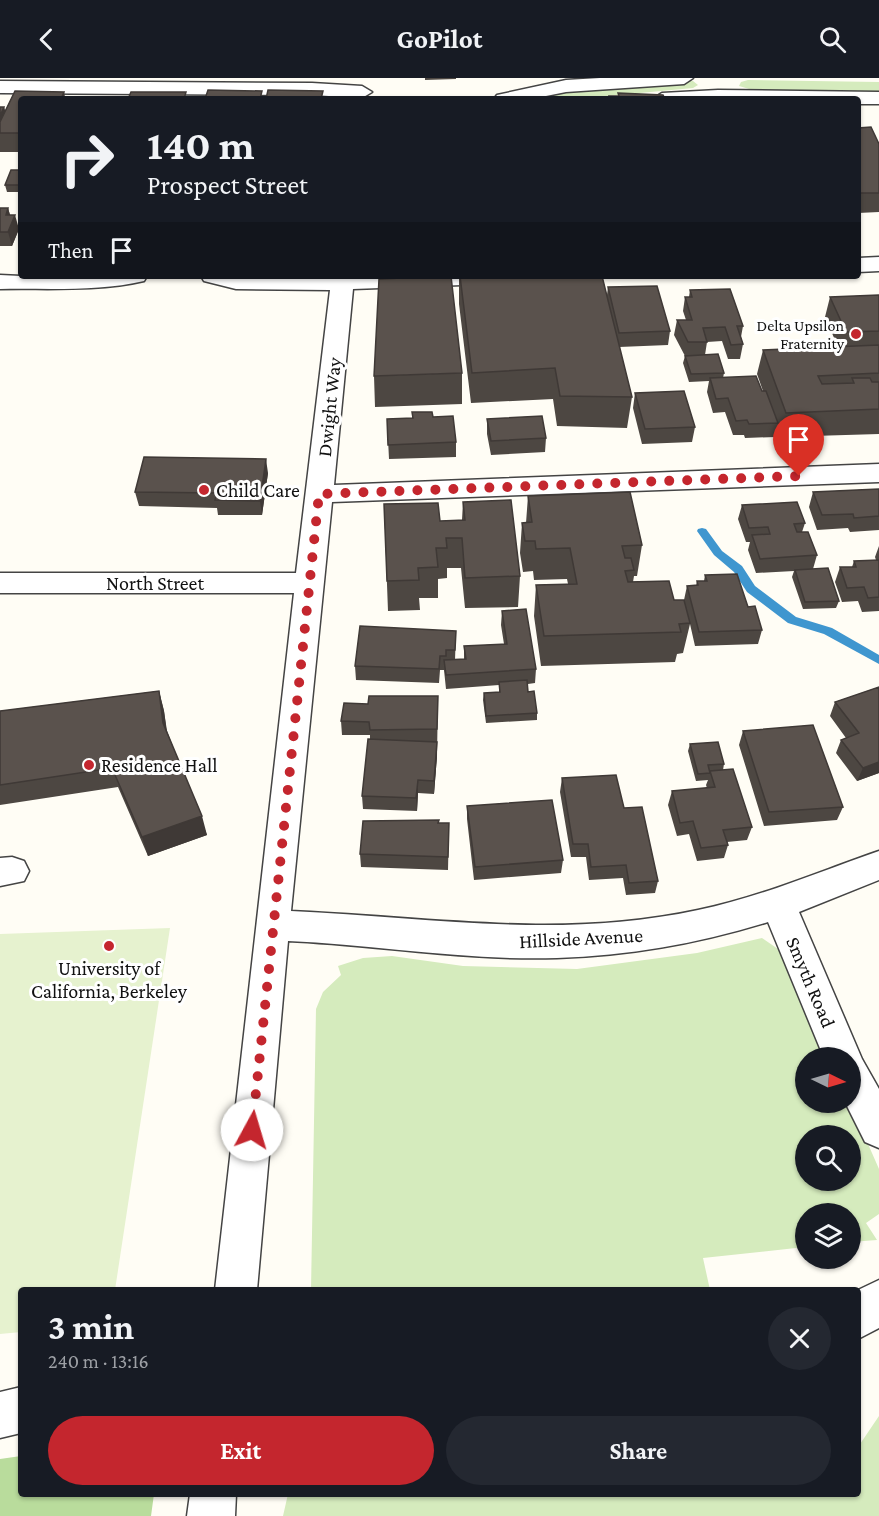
<!DOCTYPE html>
<html lang="en">
<head>
<meta charset="utf-8">
<style>
	:root { --surface:#171b24; --page:#242831; --text:#f1f3f6; --muted:#9ea1a6; --accent:#c4262e }
	body { margin:0; font-family:"Crimson Pro",serif; background:var(--page); color:var(--text); height:100vh; display:flex; flex-direction:column; font-size:22px; white-space:nowrap }
	* { box-sizing:border-box; margin:0 }
	p { font-size:20px; color:var(--muted) }
	.icon { flex:none; width:33px; height:33px; fill:none; stroke:currentColor; stroke-width:2; stroke-linecap:round; stroke-linejoin:round }
	.map { position:relative; flex:1; overflow:hidden }
	.details { position:absolute; left:18px; top:1209px; width:843px; height:210px; display:flex; flex-direction:column; background:var(--surface); border-radius:6px; box-shadow:0 2px 4px #0004 }
	.details>* { flex:none }
	.top-card { position:absolute; left:18px; top:18px; width:843px; height:183px; border-radius:6px; box-shadow:0 2px 4px #0004; background:#171b24; color:var(--text); overflow:hidden }
	.needle { width:39px; rotate:95deg }
	.buttons { position:absolute; left:795px; top:969px; display:grid; gap:12px }
	.buttons a { display:grid; place-items:center; width:66px; height:66px; border-radius:50%; background:var(--surface); box-shadow:0 2px 4px #0004; font-size:30px }
	.pin { position:absolute; display:grid; place-items:center; width:51px; height:51px; color:#fff; margin:-62px -26px; border-radius:50% 50% 50% 0; rotate:-45deg; box-shadow:0 0 6px #0007 }
	.pin .icon { rotate:45deg }
	.me { position:absolute; width:66px; margin:-33px; rotate:6deg; stroke-linejoin:round; filter:drop-shadow(0 0 4px #0008) }
	.turn { display:flex; align-items:center; gap:21px; height:126px; padding:0 30px; font-size:27px }
	.turn .icon { width:78px; height:78px; stroke-width:2.5 }
	.turn b { display:block; font-size:42px; line-height:51px }
	.then { display:flex; align-items:center; height:57px; padding:0 30px; background:#0003; gap:12px; font-size:22px }
	.round { display:grid; place-items:center; flex:none; width:63px; height:63px; border-radius:32px; background:var(--page) }
	.overview { display:flex; align-items:center; justify-content:space-between; height:102px; padding:0 30px }
	h1 { font-size:36px; font-weight:700; line-height:45px }
	.action { display:flex; gap:12px; margin-top:auto; padding:12px 30px }
	.action a { flex:1; height:69px; border-radius:36px; background:var(--accent); color:#fff; font-size:24px; font-weight:700; line-height:69px; text-align:center }
	.action a+a { background:var(--page); color:var(--text) }
	header { display:flex; justify-content:space-between; align-items:center; height:78px; padding:0 30px; background:var(--surface); font-size:27px; font-weight:700 }
	.map>svg:first-child { display:block }
	.green { fill:#d5ebbd; fill-rule:evenodd }
	.forest { fill:#b9dc9c }
	.pitch { fill:#e6f2cf }
	.lines { fill:none; stroke-linecap:round; stroke-linejoin:round }
	.stream { fill:#3f96cf; fill-rule:evenodd }
	.minor-casing { stroke:#444; stroke-width:3 }
	.minor { fill:#fff; fill-rule:evenodd }
	.wall { fill:#4d4742 }
	.shaded-wall { fill:#3f3936 }
	.building { fill:#5a524d; stroke:#3f3936; stroke-width:1.5 }
	.route { stroke:#c4262e; stroke-width:10; stroke-dasharray:0 18 }
	.poi-dot { fill:#c4262e; stroke:#fff; stroke-width:2 }
	.labels { text-anchor:middle; stroke-width:6; stroke-linejoin:round; paint-order:stroke }
	.far-poi-label { font-size:16px; fill:#111; stroke:#fff; text-anchor:end }
	.street-label { font-size:20px; fill:#111; stroke:#fff }
	.poi-label { font-size:20px; fill:#111; stroke:#fff; text-anchor:start }
</style>
</head>
<body>
<header><svg class="icon" aria-label="back" viewBox="0 0 24 24"><path d="M15 5l-7 7 7 7"/></svg>GoPilot<svg class="icon" aria-label="search" viewBox="0 0 24 24"><circle cx="10" cy="10" r="6"/><path d="M15 15l6 6"/></svg></header>
<div class="map">
<svg width="879" height="1438" viewBox="0 0 879 1438">
	<rect width="100%" height="100%" fill="#fffdf5"/>
	<path class="green" d="M684 2 693 3 698 7 693 10 576 21H528L553 15Z
		M748 2 879 4V15L756 13 739 8 741 4Z
		M762 860 778 871 788 886 831 979 806 980V1024L850 1025 879 1091V1136L866 1145 877 1162 851 1164 850 1136H806L805 1169 703 1180 710 1212H311L316 931 323 914 341 897 338 888 363 880 392 878 463 888 577 891 697 875ZM806 1058H850V1102H806Z
		M879 1338V1438H283L288 1416H858V1369Z"/>
	<path class="forest" d="M21 1378V1416H154L151 1438H0V1381Z"/>
	<path class="pitch" d="M170 850 115 1212H21V1254L0 1256V856Z"/>
	<g class="lines">
		<path class="stream" d="M702 450 706 451 722 473 742 488 755 508 796 539 832 550 879 577V586L824 556 788 545 747 514 734 494 714 477 697 453 698 451Z"/>
		<defs>
			<path id="minor" d="M600 0H693L684 6 566 14 531 21H494L497 17 566 2Z
				M0 3 312 5 362 8 372 14 362 20 312 17 0 15Z
				M718 12 879 14V26H858V21H652L662 15Z
				M879 179V193L858 194V180Z
				M0 197 21 198H147L144 203C98 214 47 210 0 211Z
				M201 198H528L525 203 517 205 353 211 334 407 879 386V404L332 424 291 833C431 839 558 862 698 832 761 819 818 794 879 773V802L799 834 862 981 879 1011V1070L865 1064 845 1024H850V980H824L768 844C700 865 629 878 557 880 467 883 378 867 288 863L257 1212H215L294 515H0V495H296L330 212 236 211 204 203Z
				M12 779 24 783 29 793 24 803 0 808V780Z
				M879 1202V1250L858 1261V1212Z
				M21 1309V1355L0 1360V1314Z
				M190 1416H236L235 1438H187Z"/>
		</defs>
		<use href="#minor" class="minor-casing"/>
		<use href="#minor" class="minor"/>
	</g>
	<path class="wall" d="M425 0H456V1L425 2Z
		M15 13 64 14 65 21H21V74H0V29H4L5 33Z
		M858 50 879 66V134L858 135Z
		M21 92V114H7L5 107Z
		M0 130H8L10 137 19 151 12 168H0Z
		M459 198 607 217 608 209 670 253 668 267 619 269 632 319 627 350 557 348 553 321 471 325 459 226Z
		M690 212 743 248 741 259 743 266 740 281H728L722 263 707 264 705 277 724 295 723 300 762 313H763L757 296 763 272 838 269 825 239 830 219 879 217V356L779 359 777 352 775 359 745 360 744 357H733L725 334 713 335 707 314 709 303 689 304 683 285 685 278 674 257 677 242H686L683 233 685 219H689Z
		M462 295V326L375 329 374 298Z
		M635 315 695 349 692 364 642 366 633 330Z
		M412 334 456 364V379L389 381 387 341 412 340Z
		M487 341 546 360 545 374 491 377 487 356Z
		M268 395 262 437H218L217 430 139 428 135 414Z
		M879 411V452L850 454 848 450 817 452 809 429 813 414Z
		M528 418 642 467 637 498H634L633 504 674 522H684L687 508H696L697 503H704L705 497 748 529 762 552 758 566 695 568 690 546 683 575 677 576 675 584 541 588 534 538 536 507 568 506 567 501 534 502 533 493 523 494 520 475 522 445H526Z
		M463 424 520 498 518 529 465 530 461 490H447V500L438 501V520H419L420 532 388 533 384 426 440 443 462 442Z
		M742 427 805 445 802 454 817 477 813 491 839 523 836 530 803 531 792 499 794 493 756 495 748 472 750 464H746L738 441Z
		M879 468V533L862 534 858 523 842 524 835 504 840 489H852L854 483 876 482 875 479Z
		M502 533 536 591 535 605 528 606V614L537 635V642L486 645 483 622 484 615 499 614V607L446 611 444 592H440L439 605 356 602 355 588 456 553 455 582 464 581V568L504 566 501 547Z
		M879 609V695L857 703 836 675 841 662 846 660 830 638 835 624Z
		M159 613 164 633 167 653 207 757 148 778 118 709 0 727V633Z
		M438 618 437 678 434 716 418 715 417 733 363 731 362 718 370 661V657H342L341 643 368 626Z
		M743 653 843 729 837 742 764 748 739 667Z
		M690 666 724 686 723 692 752 749 747 762 727 764 728 767 724 780 697 783 689 756 677 758 668 727 672 713 707 710 706 707 708 702 696 703 688 673Z
		M562 700 624 730 658 803 655 815 626 817 623 800 589 802 586 779H571L560 714Z
		M467 728 563 782 561 795 474 802 467 741Z
		M439 745H449L448 792 361 789 360 776Z"/>
	<path class="shaded-wall" d="M64 14 65 21H61Z
		M4 29 6 36 0 49V38Z
		M8 130 12 144 15 137 19 151 12 168 8 154 6 137Z
		M266 381 268 395 262 437 260 423Z
		M159 613 164 633 168 664 163 645Z
		M437 664V678L434 716V703Z
		M879 684V695L857 703 863 690Z
		M418 702V715L417 733 416 720Z
		M202 738 207 757 148 778 142 759Z"/>
	<path class="building" d="M208 12 262 13 260 21H205Z
		M268 12 323 13 321 21H266Z
		M15 13 64 14 61 21H21V55H0V44Z
		M131 14H186L184 21H128Z
		M618 15 663 17 665 21H610L609 18H619Z
		M0 29H4L0 38Z
		M871 49 879 66V115H858V50Z
		M11 92H21V107H5Z
		M0 130H8L6 137H15L8 154H0Z
		M451 198 462 295 374 298 379 201Z
		M460 198H602L632 319 560 318 555 290 472 295Z
		M657 208 670 253 619 255 608 209Z
		M730 211 743 248H737L743 266 731 267 725 249 703 250 707 264H688L677 242H692L685 219H692L690 212Z
		M879 217V253L846 254 830 219Z
		M879 267V295L818 298 822 306 854 305 852 300H870L872 304H879V331L786 335 763 272Z
		M718 276 724 295 691 296 685 278Z
		M756 298 762 313H766L778 345 749 346 747 342 736 343 728 320 716 321 710 300Z
		M684 313 695 349 645 351 635 315Z
		M412 334H432L433 339 453 338 456 364 388 367 387 341 413 340Z
		M542 338 546 360 491 363 487 341Z
		M144 379 266 381 260 423 215 422 217 415 135 414Z
		M879 411V438L854 440 853 436 822 437 813 414Z
		M630 414 642 467 622 468 625 480H631L634 492 625 493 628 504 669 503 674 522H684L690 545 679 546 681 554 544 558 536 507 577 506 570 470 536 471 535 463H525L522 445 532 444 528 418Z
		M511 422 520 498 465 500 462 460H446L447 470H436L438 489 418 490 419 502 387 503 384 426 438 425 440 443 465 442 463 424Z
		M797 424 805 445 794 446 797 454H808L817 477 760 481 752 457 770 456 768 449 749 450 742 427Z
		M879 482V519L868 520 864 509 847 510 840 489H856L854 483Z
		M828 490 839 523 805 524 795 492Z
		M737 496 748 529 755 528 762 552 699 554 687 508 698 507 697 503H707L705 497Z
		M526 531 536 591 446 597 444 582 466 581 464 568 507 566 502 533Z
		M360 548 456 553 455 572H446V578H440L439 591 355 588Z
		M527 602 528 614 534 613 537 635 486 638 484 615 500 614 499 604Z
		M879 609V684L863 690 841 662 859 655 835 624Z
		M159 613 163 645 202 738 142 759 112 690 0 707V633Z
		M369 618H438L437 651 370 652 369 644 341 643 344 625 368 626Z
		M813 647 843 729 769 734 743 653Z
		M368 661 437 664 434 703 418 702 416 720 362 718Z
		M718 664 724 686 708 687 710 695 698 696 690 666Z
		M733 691 752 749 723 752 728 767 701 770 693 743 680 745 672 713 715 709 710 693Z
		M616 697 624 730 642 729 658 803 629 805 626 787 591 789 588 766H573L562 700Z
		M552 722 563 782 475 789 467 728Z
		M439 742 438 745H449L448 779 360 776 363 743Z"/>
	<g class="lines">
		<path class="route" d="M252 1052 319 416 799 398"/>
	</g>
	<g class="poi-dot">
		<circle cx="856" cy="256" r="6"/>
		<circle cx="204" cy="412" r="6"/>
		<circle cx="89" cy="687" r="6"/>
		<circle cx="109" cy="868" r="6"/>
	</g>
	<g class="labels">
		<g class="far-poi-label">
			<text x="844" y="253">Delta Upsilon<tspan x="844" dy="18">Fraternity</tspan></text>
		</g>
		<g class="street-label">
			<text transform="translate(329 329) rotate(-84)" y="7">Dwight Way</text>
			<text x="155" y="512">North Street</text>
			<text transform="translate(581 860) rotate(-3)" y="7">Hillside Avenue</text>
			<text transform="translate(811 904) rotate(67)" y="7">Smyth Road</text>
		</g>
		<g class="poi-label">
			<text x="216" y="419">Child Care</text>
			<text x="101" y="694">Residence Hall</text>
			<text x="109" y="897" text-anchor="middle">University of<tspan x="109" dy="23">California, Berkeley</tspan></text>
		</g>
	</g>
</svg>
<div class="buttons">
<a><svg class="needle" viewBox="-14 -14 28 28"><path d="M0-13l5 13h-10z" fill="#e53935"/><path d="M0 13l5-13h-10z" fill="#9ea1a6"/></svg></a>
<a><svg class="icon" aria-label="search" viewBox="0 0 24 24"><circle cx="10" cy="10" r="6"/><path d="M15 15l6 6"/></svg></a>
<a><svg class="icon" aria-label="layers" viewBox="0 0 24 24"><path d="M12 4l9 5-9 5-9-5zM3 14l9 5 9-5"/></svg></a>
</div>
<div class="pin" style="left:799px;top:398px;background:#d93025"><svg class="icon" aria-label="arrive" viewBox="0 0 24 24"><path d="M6 21V4h12l-3 4 3 4H6"/></svg></div>
<svg class="me" style="left:252px;top:1052px" viewBox="-20 -20 40 40"><circle r="19" fill="#fff"/><path d="M0-13L10 11 0 6-10 11z" fill="#c4262e"/></svg>
<div class="top-card">
<div class="turn"><svg class="icon" aria-label="right" viewBox="0 0 24 24"><path d="M7 20v-9h11M14 6l5 5-5 5"/></svg><div><b>140 m</b>Prospect Street</div></div>
<div class="then">Then<svg class="icon" aria-label="arrive" viewBox="0 0 24 24"><path d="M6 21V4h12l-3 4 3 4H6"/></svg></div>
</div>
<section class="details">
<div class="overview"><div><h1>3 min</h1><p>240 m · 13:16</p></div><a class="round"><svg class="icon" aria-label="close" viewBox="0 0 24 24"><path d="M6 6l12 12M18 6L6 18"/></svg></a></div>
<div class="action"><a>Exit</a><a>Share</a></div>
</section>
</div>
</body>
</html>
